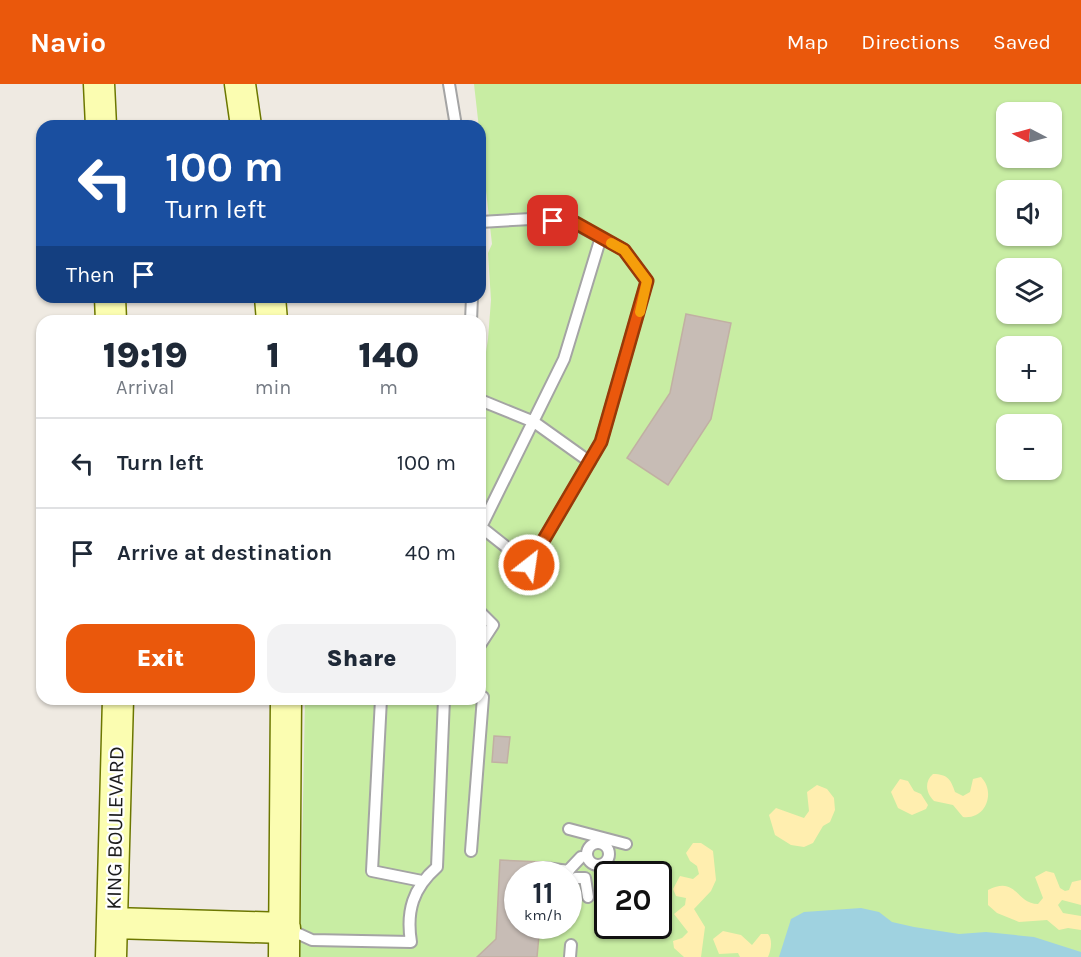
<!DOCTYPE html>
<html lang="en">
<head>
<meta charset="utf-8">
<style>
	:root { --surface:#fff; --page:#f2f2f3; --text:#1f2937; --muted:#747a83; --line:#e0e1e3; --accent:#ea580c }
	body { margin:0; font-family:Karla,sans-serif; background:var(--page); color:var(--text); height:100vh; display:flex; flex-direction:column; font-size:22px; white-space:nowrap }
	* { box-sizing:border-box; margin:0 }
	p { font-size:20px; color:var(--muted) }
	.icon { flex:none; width:33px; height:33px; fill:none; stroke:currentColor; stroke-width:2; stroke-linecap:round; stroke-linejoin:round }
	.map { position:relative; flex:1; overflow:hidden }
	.side { position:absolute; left:36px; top:231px; width:450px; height:390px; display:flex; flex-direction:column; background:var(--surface); border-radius:18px; box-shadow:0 2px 4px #0004 }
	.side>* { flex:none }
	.banner { position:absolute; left:36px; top:36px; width:450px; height:183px; border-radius:18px; box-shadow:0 2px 4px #0004; background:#1a4fa0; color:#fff; overflow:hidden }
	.needle { width:39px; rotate:276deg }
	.buttons { position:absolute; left:996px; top:18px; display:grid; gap:12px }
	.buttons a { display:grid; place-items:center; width:66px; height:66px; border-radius:12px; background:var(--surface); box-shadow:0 2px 4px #0004; font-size:30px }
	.speed { position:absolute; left:504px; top:777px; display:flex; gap:12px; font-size:30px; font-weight:700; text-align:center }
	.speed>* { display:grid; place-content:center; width:78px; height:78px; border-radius:50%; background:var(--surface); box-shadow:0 2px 4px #0004; line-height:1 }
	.speed small { font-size:15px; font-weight:400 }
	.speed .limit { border:3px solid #111; border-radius:9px; background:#fff; color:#111 }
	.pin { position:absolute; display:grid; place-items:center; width:51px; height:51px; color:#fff; margin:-26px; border-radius:12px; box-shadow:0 3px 9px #0006 }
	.me { position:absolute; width:66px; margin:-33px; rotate:30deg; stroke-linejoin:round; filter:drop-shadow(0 0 4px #0008) }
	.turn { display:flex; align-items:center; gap:21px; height:126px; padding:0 30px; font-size:27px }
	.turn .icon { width:78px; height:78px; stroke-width:2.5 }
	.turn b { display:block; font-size:42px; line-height:51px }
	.then { display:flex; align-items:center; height:57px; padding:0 30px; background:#0003; gap:12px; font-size:22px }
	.eta { display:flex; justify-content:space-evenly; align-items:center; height:102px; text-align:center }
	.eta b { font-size:36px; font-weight:800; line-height:42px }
	.action { display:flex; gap:12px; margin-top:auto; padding:12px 30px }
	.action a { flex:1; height:69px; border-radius:18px; background:var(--accent); color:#fff; font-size:24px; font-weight:800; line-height:69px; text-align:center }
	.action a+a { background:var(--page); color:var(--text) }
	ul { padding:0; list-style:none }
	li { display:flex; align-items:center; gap:18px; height:90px; padding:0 30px; border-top:2px solid var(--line) }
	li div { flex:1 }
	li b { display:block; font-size:22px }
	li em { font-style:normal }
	header { display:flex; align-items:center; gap:36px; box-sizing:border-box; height:84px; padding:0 30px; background:var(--accent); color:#fff }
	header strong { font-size:28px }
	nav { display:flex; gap:33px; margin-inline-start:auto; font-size:21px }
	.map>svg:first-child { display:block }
	.grass { fill:#c8eda3; fill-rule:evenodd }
	.sand { fill:#ffeeaf }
	.water { fill:#9fd2e0 }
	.building { fill:#c7bcb5; stroke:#c1b0a3; stroke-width:1.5 }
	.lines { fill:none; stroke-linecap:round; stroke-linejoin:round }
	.lane-casing { stroke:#a4a4a4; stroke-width:14 }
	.secondary-casing { stroke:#6c7700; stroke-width:33 }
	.lane { stroke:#fff; stroke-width:10 }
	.secondary { stroke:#fbfdb1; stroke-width:30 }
	.route-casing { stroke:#983908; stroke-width:15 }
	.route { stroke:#ea580c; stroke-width:10 }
	.slow { stroke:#f59e0b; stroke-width:10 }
	.labels { text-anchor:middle; stroke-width:4.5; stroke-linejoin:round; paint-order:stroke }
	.street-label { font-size:21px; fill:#1d1d1d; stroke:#fff }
</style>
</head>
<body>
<header>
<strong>Navio</strong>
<nav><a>Map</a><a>Directions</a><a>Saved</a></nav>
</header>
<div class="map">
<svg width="1081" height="873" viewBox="0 0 1081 873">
	<rect width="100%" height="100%" fill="#efeae2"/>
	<path class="grass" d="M474 0H1081V873H300L305 615H480V307L488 255 491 216 488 169 492 160ZM1006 28H1052V74H1006ZM1006 106H1052V152H1006ZM1006 184H1052V230H1006ZM1006 262H1052V308H1006ZM1006 340H1052V386H1006ZM518 790H568V842H518ZM608 790H658V842H608Z"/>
	<path class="sand" d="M933 690C948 690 951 696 955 708L963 712 970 708 973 695 981 693C996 708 986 736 963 733L953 721 934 717C926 709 924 698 933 690Z
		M900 695 908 697 914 707 921 710 928 721 926 725 912 731 898 724 891 708Z
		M817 701 827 705 834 714 835 726 830 738 823 742 813 759 804 763 791 761 775 751 769 731 776 724 804 734 809 727 807 708Z
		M693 759H701L713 767 716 796 711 807 694 825 705 843 701 873H684L674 864 673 857 682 854 688 848 674 830 685 821 686 814 676 812 673 805 680 792 693 795 699 790 697 782 690 777 686 769Z
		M1046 787 1054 789 1060 804 1065 807 1069 806 1072 798 1081 796V821L1062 816 1058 821 1063 829 1081 832V846L1068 844 1059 846 1047 836 1019 838 997 829 988 821V806C1017 791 1016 820 1038 820L1043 814 1035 793Z
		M723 847 741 851 752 861 761 850H768C773 856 771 866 768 873H740L738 869 719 870 713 855Z"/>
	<path class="water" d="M861 824 879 828 892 838 914 843 959 850 986 848 1034 853 1081 868V873H779L791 835 804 828Z"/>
	<path class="building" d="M686 230 731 239 711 335 668 401 627 374 670 309Z
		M494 652 510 653 507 679 492 678Z
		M500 776 542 778 541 790H518V842H547L539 851 537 873H477L496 855Z"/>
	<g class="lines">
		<defs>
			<path id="lane" d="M449 0 456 42
				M480 138 531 135 574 139 624 166 647 197 601 358 529 481 481 443 564 275 601 153
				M471 237 472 213
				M480 316 534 338 590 378
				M480 528 493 541 480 561
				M381 615 372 787 422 797
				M569 745 626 760
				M587 770a11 11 0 1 1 22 0a11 11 0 1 1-22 0Z
				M471 767 483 613
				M545 784 569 787
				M565 790 581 773
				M568 801 576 794H585L588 813
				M288 845 312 856 411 858C406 827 413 804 437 783L444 615
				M570 873 571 861"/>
			<path id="secondary" d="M99 0 101 42
				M240 0 246 42
				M110 213 111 237
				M270 213 272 237
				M113 839 285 844
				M111 873 118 615
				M284 873 286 615"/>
		</defs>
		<use href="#lane" class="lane-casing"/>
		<use href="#secondary" class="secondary-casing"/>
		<use href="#lane" class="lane"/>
		<use href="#secondary" class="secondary"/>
	</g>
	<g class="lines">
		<defs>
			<path id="route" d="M529 481 601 358 647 197 624 166 574 138 553 137"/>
		</defs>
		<use href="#route" class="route-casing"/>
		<use href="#route" class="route"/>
		<path class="slow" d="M611 159 624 166 647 197 640 228"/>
	</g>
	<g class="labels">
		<g class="street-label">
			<text transform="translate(115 744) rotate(-89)" y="7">KING BOULEVARD</text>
		</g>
	</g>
</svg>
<div class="buttons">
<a><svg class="needle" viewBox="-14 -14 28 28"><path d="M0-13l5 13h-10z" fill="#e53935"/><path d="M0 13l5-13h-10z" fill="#747a83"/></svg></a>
<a><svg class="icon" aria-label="sound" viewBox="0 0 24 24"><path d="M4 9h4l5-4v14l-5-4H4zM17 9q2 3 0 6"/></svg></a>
<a><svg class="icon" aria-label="layers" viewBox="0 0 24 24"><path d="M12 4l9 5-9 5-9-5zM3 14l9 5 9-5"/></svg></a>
<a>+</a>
<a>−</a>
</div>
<div class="speed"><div>11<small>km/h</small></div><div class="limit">20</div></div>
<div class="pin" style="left:553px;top:137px;background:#d93025"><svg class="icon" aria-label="arrive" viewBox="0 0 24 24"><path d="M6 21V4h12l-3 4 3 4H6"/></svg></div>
<svg class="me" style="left:529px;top:481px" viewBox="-20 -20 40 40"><circle r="17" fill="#ea580c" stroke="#fff" stroke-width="3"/><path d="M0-11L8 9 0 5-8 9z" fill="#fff"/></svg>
<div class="banner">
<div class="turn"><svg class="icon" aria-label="left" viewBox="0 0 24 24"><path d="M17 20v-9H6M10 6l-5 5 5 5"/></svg><div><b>100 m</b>Turn left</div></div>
<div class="then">Then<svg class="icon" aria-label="arrive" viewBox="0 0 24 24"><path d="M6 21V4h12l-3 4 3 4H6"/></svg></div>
</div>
<section class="side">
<div class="eta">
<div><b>19:19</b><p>Arrival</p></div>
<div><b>1</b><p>min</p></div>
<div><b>140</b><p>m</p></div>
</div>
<ul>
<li><svg class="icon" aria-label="left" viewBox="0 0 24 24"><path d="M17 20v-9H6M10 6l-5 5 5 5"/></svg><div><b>Turn left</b></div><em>100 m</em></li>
<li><svg class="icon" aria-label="arrive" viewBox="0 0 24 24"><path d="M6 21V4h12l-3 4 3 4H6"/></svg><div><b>Arrive at destination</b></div><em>40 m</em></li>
</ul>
<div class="action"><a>Exit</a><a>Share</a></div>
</section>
</div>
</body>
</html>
